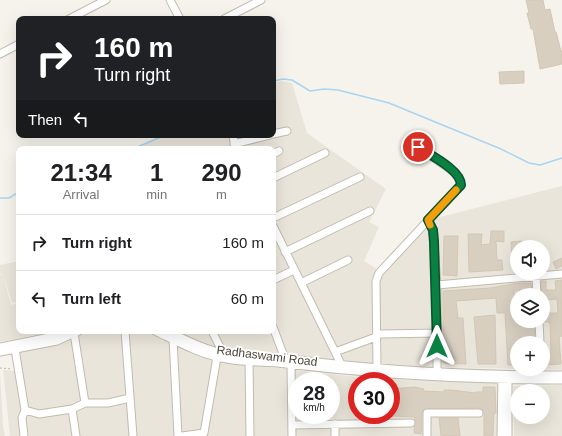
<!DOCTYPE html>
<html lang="en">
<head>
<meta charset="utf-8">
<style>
	:root { --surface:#fff; --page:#f2f2f2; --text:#202124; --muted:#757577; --line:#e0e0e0 }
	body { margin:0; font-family:Helvetica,sans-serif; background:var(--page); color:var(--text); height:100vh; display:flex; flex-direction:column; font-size:15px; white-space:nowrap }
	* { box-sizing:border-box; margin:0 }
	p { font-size:13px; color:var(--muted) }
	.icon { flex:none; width:22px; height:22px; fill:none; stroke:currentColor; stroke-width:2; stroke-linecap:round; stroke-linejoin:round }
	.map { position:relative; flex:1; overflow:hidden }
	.side { position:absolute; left:16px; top:146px; width:260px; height:188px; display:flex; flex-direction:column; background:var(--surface); border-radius:8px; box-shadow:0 4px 16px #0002 }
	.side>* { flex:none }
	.hud { position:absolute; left:16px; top:16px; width:260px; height:122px; border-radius:8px; box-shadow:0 4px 16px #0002; background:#202124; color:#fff; overflow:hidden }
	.fabs { position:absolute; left:510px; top:240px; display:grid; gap:8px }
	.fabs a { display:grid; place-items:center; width:40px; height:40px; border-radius:50%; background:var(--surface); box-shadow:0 4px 16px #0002; font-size:20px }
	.speed { position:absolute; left:288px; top:372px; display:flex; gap:8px; font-size:20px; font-weight:700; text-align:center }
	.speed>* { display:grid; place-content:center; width:52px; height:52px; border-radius:50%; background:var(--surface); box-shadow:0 4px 16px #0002; line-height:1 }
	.speed small { font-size:10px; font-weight:400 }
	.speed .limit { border:6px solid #d22; background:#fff; color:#111 }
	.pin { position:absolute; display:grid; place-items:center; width:34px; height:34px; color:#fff; margin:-17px; border:2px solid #fff; border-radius:50%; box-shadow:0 1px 4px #0007 }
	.me { position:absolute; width:44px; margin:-22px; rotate:0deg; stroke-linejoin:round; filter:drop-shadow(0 0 3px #0008) }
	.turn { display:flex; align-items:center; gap:14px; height:84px; padding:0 12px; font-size:18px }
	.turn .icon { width:52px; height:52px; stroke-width:2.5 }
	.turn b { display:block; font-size:28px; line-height:34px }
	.then { display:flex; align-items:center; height:38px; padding:0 12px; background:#0003; gap:8px; font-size:15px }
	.eta { display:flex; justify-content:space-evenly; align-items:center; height:68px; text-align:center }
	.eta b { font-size:24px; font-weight:700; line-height:28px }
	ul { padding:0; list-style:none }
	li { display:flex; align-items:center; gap:12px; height:56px; padding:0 12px; border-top:1px solid var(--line) }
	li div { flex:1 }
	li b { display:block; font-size:15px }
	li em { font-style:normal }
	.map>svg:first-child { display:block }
	.residential { fill:#eae5da; fill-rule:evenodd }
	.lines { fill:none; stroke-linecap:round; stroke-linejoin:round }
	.stream { stroke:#a9d4f2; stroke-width:1.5 }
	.building { fill:#d8cfc1; stroke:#d3c7b4; fill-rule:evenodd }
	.minor-casing { stroke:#c2bbae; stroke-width:9 }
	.path { stroke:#c4b79f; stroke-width:1; stroke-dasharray:2 2; stroke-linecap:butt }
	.minor { stroke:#fff; stroke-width:7 }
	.route-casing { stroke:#07532c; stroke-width:10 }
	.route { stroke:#0b8043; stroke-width:7 }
	.slow { stroke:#f59e0b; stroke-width:7 }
	.labels { text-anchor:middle; stroke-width:4; stroke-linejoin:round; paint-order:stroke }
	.street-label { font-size:12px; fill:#4b4439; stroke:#fff }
</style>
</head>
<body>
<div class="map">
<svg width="562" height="436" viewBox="0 0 562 436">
	<rect width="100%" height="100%" fill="#f6f3ec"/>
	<path class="residential" d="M282 81 292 83 307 133 386 189 369 222 379 227 364 261 377 269 373 282V365L216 348 176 331H273V149H138L161 135H273V83Z
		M562 186V370L539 369H543V343H517V369L381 366 377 282 380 273 432 219ZM517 247H543V273H517ZM517 295H543V321H517Z
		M19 261V301L12 303 3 274H0V265Z
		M3 274 11 305 19 302V331H56L0 342V275Z
		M87 331H123L130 436H10L3 370 17 371 13 350 60 343Z
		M128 331H148L200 355 222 362 367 378 498 383 499 436H135ZM297 381H331V415H297ZM357 381H391V415H357Z
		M0 371 3 426 5 436H0Z
		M562 385V436H514L513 386ZM517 391H543V417H517Z"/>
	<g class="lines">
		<path class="stream" d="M273 81 283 79 292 80 310 91 324 89 338 90 389 103 501 149 529 163 540 165 562 158
			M133 149 165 135
			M0 198H9L19 192"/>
	</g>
	<path class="building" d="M526 0H543L545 10 550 9 555 32H556L561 51H562V64L540 69 533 29H531L527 13H529Z
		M524 71V83L500 84 499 72Z
		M491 231H504V242L496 241 497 260H502L503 270 469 272 468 234H482L481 245 490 244Z
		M444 236H458L457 276 443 275Z
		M522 241V247H517V256H512L511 242Z
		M562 258V266L556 269 553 262Z
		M562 280V336L559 337 561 364 543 365V354H551L550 322H544L543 318 541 281H546V290H556L555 281ZM557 299 558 313H548L546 300Z
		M519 283H531L532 290 514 291 515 304H517V321H534L535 343H515L516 365H508L505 313H497L496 298 456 301 458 318H463L466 364 443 363V291L490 288Z
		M495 315 496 364H478L474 317Z
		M414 387 424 389 423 391 444 392V390H451L476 393V392H483V387H495L496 413H494L493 436H484V413L479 408 425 409 422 413 421 434 414 433 415 417 391 416V389Z
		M439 418H458L460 436H441Z"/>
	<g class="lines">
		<defs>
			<path id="minor" d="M170 0 180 19
				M69 19 106 0
				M224 19 261 0
				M0 54 19 44
				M273 134 287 131
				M233 135 235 149
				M234 144 270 135
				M273 154 279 151
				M273 178 325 153
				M273 218 360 177
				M427 220 433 230 437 285
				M273 226 342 366
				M285 252 370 211
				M536 277 537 295
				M273 280 294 270
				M301 283 348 260
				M539 321 540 343
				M273 327 285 359
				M125 331 133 436
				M155 331C176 341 199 354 222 358 243 363 265 361 286 364 378 375 469 380 562 380
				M167 331C185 339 204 350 223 353 243 357 264 356 284 358 376 370 469 375 562 375
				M212 331 223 353
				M74 333 85 403
				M381 334 437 333
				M173 339 178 436
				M0 347 55 336 67 331
				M15 349 25 410 22 418 24 436
				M0 352 57 341 79 331
				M335 352 376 337
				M249 360 250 436
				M291 364 292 436
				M377 369 376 281 379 273 461 185 456 173 418 147
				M437 375V285L562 274
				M72 409 76 436
				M25 410 39 414 72 409 85 403H108L130 398
				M335 424V436
				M292 425 411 423
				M182 436 204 433 217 357
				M427 436V413H479
				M501 436 502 376
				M508 436V375"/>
		</defs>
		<use href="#minor" class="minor-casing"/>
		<path class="path" d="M0 368 12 369"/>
		<use href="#minor" class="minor"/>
	</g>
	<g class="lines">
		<defs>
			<path id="route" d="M418 147C430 155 461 170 461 185L428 220 433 230 434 242 437 346"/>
		</defs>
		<use href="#route" class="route-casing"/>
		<use href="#route" class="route"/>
		<path class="slow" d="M430 225 428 220 456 190"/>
	</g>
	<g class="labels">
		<g class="street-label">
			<text transform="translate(267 356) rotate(7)" y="4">Radhaswami Road</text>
		</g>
	</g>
</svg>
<div class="fabs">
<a><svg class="icon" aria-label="sound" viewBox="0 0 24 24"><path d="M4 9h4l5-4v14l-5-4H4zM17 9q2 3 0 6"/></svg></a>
<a><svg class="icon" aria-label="layers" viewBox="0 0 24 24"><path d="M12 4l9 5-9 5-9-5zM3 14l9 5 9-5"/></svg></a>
<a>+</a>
<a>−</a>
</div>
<div class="speed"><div>28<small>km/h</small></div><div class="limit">30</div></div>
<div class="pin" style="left:418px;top:147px;background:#d93025"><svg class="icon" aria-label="arrive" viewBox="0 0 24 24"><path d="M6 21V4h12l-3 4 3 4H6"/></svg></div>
<svg class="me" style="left:437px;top:346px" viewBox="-20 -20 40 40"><path d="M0-17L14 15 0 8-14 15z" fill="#0b8043" stroke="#fff" stroke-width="4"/></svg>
<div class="hud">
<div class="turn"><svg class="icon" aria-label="right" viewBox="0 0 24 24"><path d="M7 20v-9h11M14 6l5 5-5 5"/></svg><div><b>160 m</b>Turn right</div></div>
<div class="then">Then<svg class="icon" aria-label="left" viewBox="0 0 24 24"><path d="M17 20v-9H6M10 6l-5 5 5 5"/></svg></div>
</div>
<section class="side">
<div class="eta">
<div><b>21:34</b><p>Arrival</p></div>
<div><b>1</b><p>min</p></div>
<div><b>290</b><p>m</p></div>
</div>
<ul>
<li><svg class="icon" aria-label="right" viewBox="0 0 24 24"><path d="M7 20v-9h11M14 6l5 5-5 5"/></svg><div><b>Turn right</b></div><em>160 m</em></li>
<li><svg class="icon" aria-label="left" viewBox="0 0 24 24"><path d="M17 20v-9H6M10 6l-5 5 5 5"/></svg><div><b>Turn left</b></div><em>60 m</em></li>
</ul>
</section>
</div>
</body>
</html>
